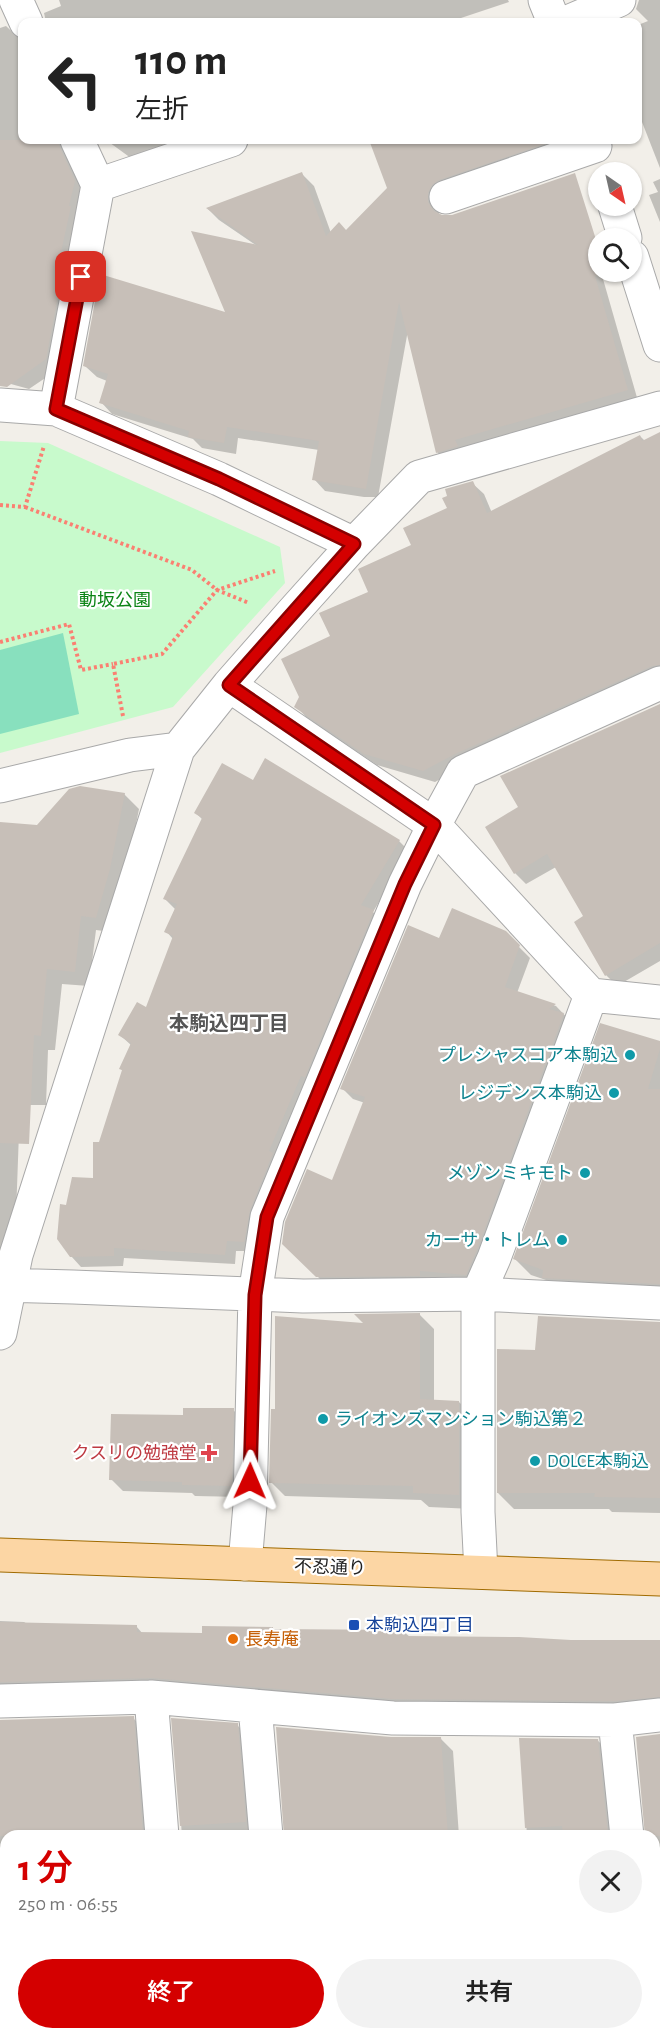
<!DOCTYPE html>
<html lang="ja">
<head>
<meta charset="utf-8">
<style>
	:root { --surface:#fff; --page:#f2f2f2; --text:#222; --muted:#767676; --accent:#d40000 }
	body { margin:0; font-family:"Alegreya Sans","Noto Sans JP",sans-serif; background:var(--page); color:var(--text); height:100vh; display:flex; flex-direction:column; font-size:22px; white-space:nowrap }
	* { box-sizing:border-box; margin:0 }
	p { font-size:20px; color:var(--muted) }
	.icon { flex:none; width:33px; height:33px; fill:none; stroke:currentColor; stroke-width:2; stroke-linecap:round; stroke-linejoin:round }
	.map { position:relative; flex:1; overflow:hidden }
	.sheet { position:absolute; left:0px; top:1830px; width:660px; height:210px; display:flex; flex-direction:column; background:var(--surface); border-radius:18px 18px 0 0; box-shadow:0 2px 4px #0004 }
	.sheet>* { flex:none }
	.banner { position:absolute; left:18px; top:18px; width:624px; height:126px; border-radius:12px; box-shadow:0 2px 4px #0004; background:#fff; color:var(--text); overflow:hidden }
	.needle { width:39px; rotate:146deg }
	.fabs { position:absolute; left:588px; top:162px; display:grid; gap:12px }
	.fabs a { display:grid; place-items:center; width:54px; height:54px; border-radius:50%; background:var(--surface); box-shadow:0 2px 4px #0004; font-size:30px }
	.pin { position:absolute; display:grid; place-items:center; width:51px; height:51px; color:#fff; margin:-26px; border-radius:12px; box-shadow:0 3px 9px #0006 }
	.me { position:absolute; width:66px; margin:-33px; rotate:1deg; stroke-linejoin:round; filter:drop-shadow(0 0 4px #0008) }
	.turn { display:flex; align-items:center; gap:21px; height:126px; padding:0 18px; font-size:27px }
	.turn .icon { width:78px; height:78px; stroke-width:2.5 }
	.turn b { display:block; font-size:42px; line-height:51px }
	.round { display:grid; place-items:center; flex:none; width:63px; height:63px; border-radius:32px; background:var(--page) }
	.overview { display:flex; align-items:center; justify-content:space-between; height:102px; padding:0 18px }
	h1 { font-size:36px; font-weight:600; line-height:45px; color:var(--accent) }
	.cta { display:flex; gap:12px; margin-top:auto; padding:12px 18px }
	.cta a { flex:1; height:69px; border-radius:36px; background:var(--accent); color:#fff; font-size:24px; font-weight:600; line-height:69px; text-align:center }
	.cta a+a { background:var(--page); color:var(--text) }
	.map>svg:first-child { display:block }
	.park { fill:#c8facc }
	.pitch { fill:#88e0be }
	.shadow { fill:#0003 }
	.building { fill:#c7bfb8 }
	.lines { fill:none; stroke-linecap:round; stroke-linejoin:round }
	.minor-casing { stroke:#a9a9a9; stroke-width:35 }
	.major-casing { stroke:#a06b00; stroke-width:35 }
	.path { stroke:#fa8072; stroke-width:4; stroke-dasharray:3 3; stroke-linecap:butt }
	.minor { stroke:#fff; stroke-width:33 }
	.major { stroke:#fcd6a4; stroke-width:33 }
	.route-casing { stroke:#8a0000; stroke-width:15 }
	.route { stroke:#d40000; stroke-width:10 }
	.culture-dot { fill:#0f9aa8; stroke:#fff; stroke-width:2 }
	.health-dot { fill:#e0444e; stroke:#fff; stroke-width:2 }
	.transit-dot { fill:#1a4fb4; stroke:#fff; stroke-width:2 }
	.food-dot { fill:#e8710a; stroke:#fff; stroke-width:2 }
	.labels { text-anchor:middle; stroke-width:4.5; stroke-linejoin:round; paint-order:stroke }
	.park-label { font-size:18px; fill:#0c8416; stroke:#fff }
	.culture-label { font-size:18px; fill:#0d838f; stroke:#fff; text-anchor:end }
	.health-label { font-size:18px; fill:#be3a42; stroke:#fff; text-anchor:end }
	.street-label { font-size:18px; fill:#222; stroke:#fff }
	.transit-label { font-size:18px; fill:#164399; stroke:#fff; text-anchor:start }
	.food-label { font-size:18px; fill:#c56008; stroke:#fff; text-anchor:start }
	.neighbourhood-label { font-size:20px; font-weight:bold; fill:#555; stroke:#fff }
</style>
</head>
<body>
<div class="map">
<svg width="660" height="2040" viewBox="0 0 660 2040">
	<rect width="100%" height="100%" fill="#f2efe9"/>
	<path class="park" d="M0 441 48 443 280 547 285 583 173 707 0 753Z"/>
	<path class="pitch" d="M63 633 79 714 0 734V650Z"/>
	<path class="shadow" d="M59 0H508L509 2 449 22H46L44 13 61 6Z
		M639 0H660V168L642 122 638 124V25L648 21 636 9Z
		M6 26 22 41V140H73L86 193 57 370 29 389 0 381V28Z
		M106 140H191L135 161Z
		M371 140H564L439 205V216H452L578 189 598 261V272H601L638 401 449 464 437 452 408 330 378 497H364L325 491 314 479 319 450 238 438 236 454 202 448 193 439 112 414 101 402 107 381 97 377 85 366 227 314 257 246 219 220 208 209 302 174 314 186 331 233 346 232 389 189Z
		M660 179V222L649 195 658 192 653 182Z
		M660 434V678L466 765 435 782 377 765 307 718 296 706 332 637 370 592 472 483 484 494 492 513 640 436 645 441Z
		M660 705V961L617 986 606 975 585 917 556 867 526 884 515 873 521 808Z
		M254 782 399 841 409 851 373 912 383 922 254 1251H236L235 1264 124 1258 123 1266 81 1267 71 1256 67 1207 95 1180 100 1144 123 1071 121 1069 132 1046 120 1035 147 1009 173 939 166 931 175 909 165 899 203 820 196 813Z
		M124 794 139 809 124 885 111 932 96 930 89 986 62 984 55 1050H48L46 1105H20L16 1215 0 1257V823L38 826Z
		M440 940 513 941 530 958 517 993 556 1006 574 1025 477 1285 328 1287 284 1243 332 1182 365 1103 353 1099 342 1088Z
		M660 1042V1299L559 1294 546 1280 531 1275 515 1259Z
		M420 1315 434 1329V1401L459 1402 473 1416V1509L429 1507 421 1500 285 1496 271 1482 276 1410 367 1325Z
		M660 1323V1513L612 1512 609 1509H514L498 1493 537 1351Z
		M233 1410 245 1421 243 1497 195 1496 192 1493 123 1491 111 1479 184 1417Z
		M0 1621 24 1622 27 1624 136 1626 143 1634H204L273 1628 275 1630 404 1632 410 1637 571 1641H660V1709L0 1699Z
		M133 1718 145 1730 154 1836H6V2034H84V2040H0V1721Z
		M173 1719 237 1725 249 1737 258 1836H182Z
		M660 1735V2020L654 2021V1836H647Z
		M391 1738 441 1739 453 1751 459 1836H286Z
		M521 1739 597 1740 610 1752 618 1836H527Z
		M143 2034H285L281 2040H143Z
		M306 2034H392L388 2040H305Z
		M414 2034H591L592 2040H415Z"/>
	<path class="building" d="M0 140H58L60 148 75 181 69 206H71L59 262 64 263 46 359 7 387 0 386Z
		M369 140H556L439 180 432 185 428 193V202L434 211 442 215H452L575 173 598 246V272H607L595 276 628 390 455 440 458 446 436 453 399 302 366 489 312 480 319 441 227 427 224 443 188 437 189 431 99 403 108 374 83 366 100 274 225 312 191 231 258 245 206 208 302 172 326 236 339 222 346 230 387 188Z
		M660 432V665L652 666 455 754 423 771 364 754 294 707 299 697 281 659 330 636 319 613 368 592 358 569 411 545 403 528 447 508 442 498 447 496 445 489 473 481 487 513 640 435 642 441Z
		M660 704V943L605 976 574 922 583 916 547 854 514 874 485 827 518 807 500 776Z
		M265 758 400 840 361 905 374 910 305 1077 301 1076 269 1151 273 1153 250 1210 244 1242 227 1241 225 1255 114 1248V1256L70 1257 57 1239 60 1204 66 1205 72 1177 93 1178V1142H99L122 1070 119 1069 131 1043 118 1035 137 1002 146 1007 173 936 164 932 177 904 163 899 202 818 194 813 222 763 253 780Z
		M80 786 125 793 110 869 96 918 81 916 75 972 47 969 41 1036 34 1035 29 1144 0 1143V822L37 825 69 789Z
		M452 908 506 931 520 945 505 987 556 1004 549 1009 564 1013 478 1247 466 1275 420 1271V1276L316 1277 282 1244 285 1222 307 1169 332 1180 365 1097 340 1089 408 925 439 938Z
		M600 1023 660 1041V1049L648 1089H660V1284L542 1278 543 1270 513 1259Z
		M420 1313V1399L459 1401V1495L413 1493V1486L269 1483 271 1409H275V1316L363 1323 354 1314Z
		M538 1316 660 1322V1498L594 1497 595 1493H497V1349L535 1350Z
		M183 1408H234L232 1486 182 1485V1482L109 1480 111 1414 183 1415Z
		M0 1622 137 1625V1632L202 1633V1626L273 1627V1629L405 1630V1636L519 1637 571 1640H660V1697L614 1701 394 1699 153 1678 0 1682Z
		M134 1716 143 1836H0V1720Z
		M171 1718 238 1723 246 1822 180 1826Z
		M276 1727 391 1737H441L448 1836H284Z
		M660 1734V1836H645L636 1737Z
		M519 1738 598 1739 608 1836H563L562 1826 525 1828Z"/>
	<g class="lines">
		<defs>
			<path id="minor" d="M16 0 26 22
				M545 0 554 22
				M568 22 619 0
				M98 185 231 140
				M446 197 595 146
				M615 206 625 238
				M632 257 660 345
				M0 405 56 409 219 479 354 544
				M56 409 98 185 77 140
				M229 685 434 825 591 995 660 1002
				M0 786 130 755 178 749
				M0 1285 73 1287 303 1296 478 1294 660 1303
				M0 1333 16 1255 178 749 229 685 293 612 354 544 419 477 660 408
				M245 1564 250 1505 255 1295 267 1217 405 884 434 825 463 772 660 683
				M481 1572 478 1512V1294L494 1258 591 995
				M151 1697 162 1836
				M0 1701 151 1697 393 1718 615 1720 660 1715
				M255 1706 266 1836
				M615 1720 627 1836
				M286 2034V2035
				M394 2034 395 2040
				M647 2034V2040"/>
			<path id="major" d="M0 1555 660 1579"/>
		</defs>
		<use href="#minor" class="minor-casing"/>
		<use href="#major" class="major-casing"/>
		<path class="path" d="M0 505 25 507 44 446
			M25 507 192 570 217 590 249 603
			M0 642 69 624 81 670 113 664
			M123 716 113 664 162 654 217 590 275 571"/>
		<use href="#minor" class="minor"/>
		<use href="#major" class="major"/>
	</g>
	<g class="lines">
		<defs>
			<path id="route" d="M81 277 56 409 219 479 354 544 229 685 434 825 405 884 267 1217 255 1295 250 1481"/>
		</defs>
		<use href="#route" class="route-casing"/>
		<use href="#route" class="route"/>
	</g>
	<g class="culture-dot">
		<circle cx="630" cy="1055" r="6"/>
		<circle cx="614" cy="1093" r="6"/>
		<circle cx="585" cy="1173" r="6"/>
		<circle cx="562" cy="1240" r="6"/>
		<circle cx="323" cy="1419" r="6"/>
		<circle cx="535" cy="1461" r="6"/>
	</g>
	<path class="health-dot" d="M206 1444h6v6h6v6h-6v6h-6v-6h-6v-6h6z"/>
	<rect class="transit-dot" x="348" y="1619" width="12" height="12" rx="3"/>
	<circle class="food-dot" cx="233" cy="1639" r="6"/>
	<g class="labels">
		<g class="park-label">
			<text x="115" y="606">動坂公園</text>
		</g>
		<g class="culture-label">
			<text x="618" y="1061">プレシャスコア本駒込</text>
			<text x="602" y="1099">レジデンス本駒込</text>
			<text x="573" y="1179">メゾンミキモト</text>
			<text x="550" y="1246">カーサ・トレム</text>
			<text x="335" y="1425" text-anchor="start">ライオンズマンション駒込第２</text>
			<text x="547" y="1467" text-anchor="start">DOLCE本駒込</text>
		</g>
		<g class="health-label">
			<text x="197" y="1459">クスリの勉強堂</text>
		</g>
		<g class="street-label">
			<text transform="translate(330 1567) rotate(2)" y="6">不忍通り</text>
		</g>
		<g class="transit-label">
			<text x="366" y="1631">本駒込四丁目</text>
		</g>
		<g class="food-label">
			<text x="245" y="1645">長寿庵</text>
		</g>
		<g class="neighbourhood-label">
			<text x="229" y="1030">本駒込四丁目</text>
		</g>
	</g>
</svg>
<div class="fabs">
<a><svg class="needle" viewBox="-14 -14 28 28"><path d="M0-13l5 13h-10z" fill="#e53935"/><path d="M0 13l5-13h-10z" fill="#767676"/></svg></a>
<a><svg class="icon" aria-label="search" viewBox="0 0 24 24"><circle cx="10" cy="10" r="6"/><path d="M15 15l6 6"/></svg></a>
</div>
<div class="pin" style="left:81px;top:277px;background:#d93025"><svg class="icon" aria-label="arrive" viewBox="0 0 24 24"><path d="M6 21V4h12l-3 4 3 4H6"/></svg></div>
<svg class="me" style="left:250px;top:1481px" viewBox="-20 -20 40 40"><path d="M0-17L14 15 0 8-14 15z" fill="#d40000" stroke="#fff" stroke-width="4"/></svg>
<div class="banner">
<div class="turn"><svg class="icon" aria-label="left" viewBox="0 0 24 24"><path d="M17 20v-9H6M10 6l-5 5 5 5"/></svg><div><b>110 m</b>左折</div></div>
</div>
<section class="sheet">
<div class="overview"><div><h1>1 分</h1><p>250 m · 06:55</p></div><a class="round"><svg class="icon" aria-label="close" viewBox="0 0 24 24"><path d="M6 6l12 12M18 6L6 18"/></svg></a></div>
<div class="cta"><a>終了</a><a>共有</a></div>
</section>
</div>
</body>
</html>
